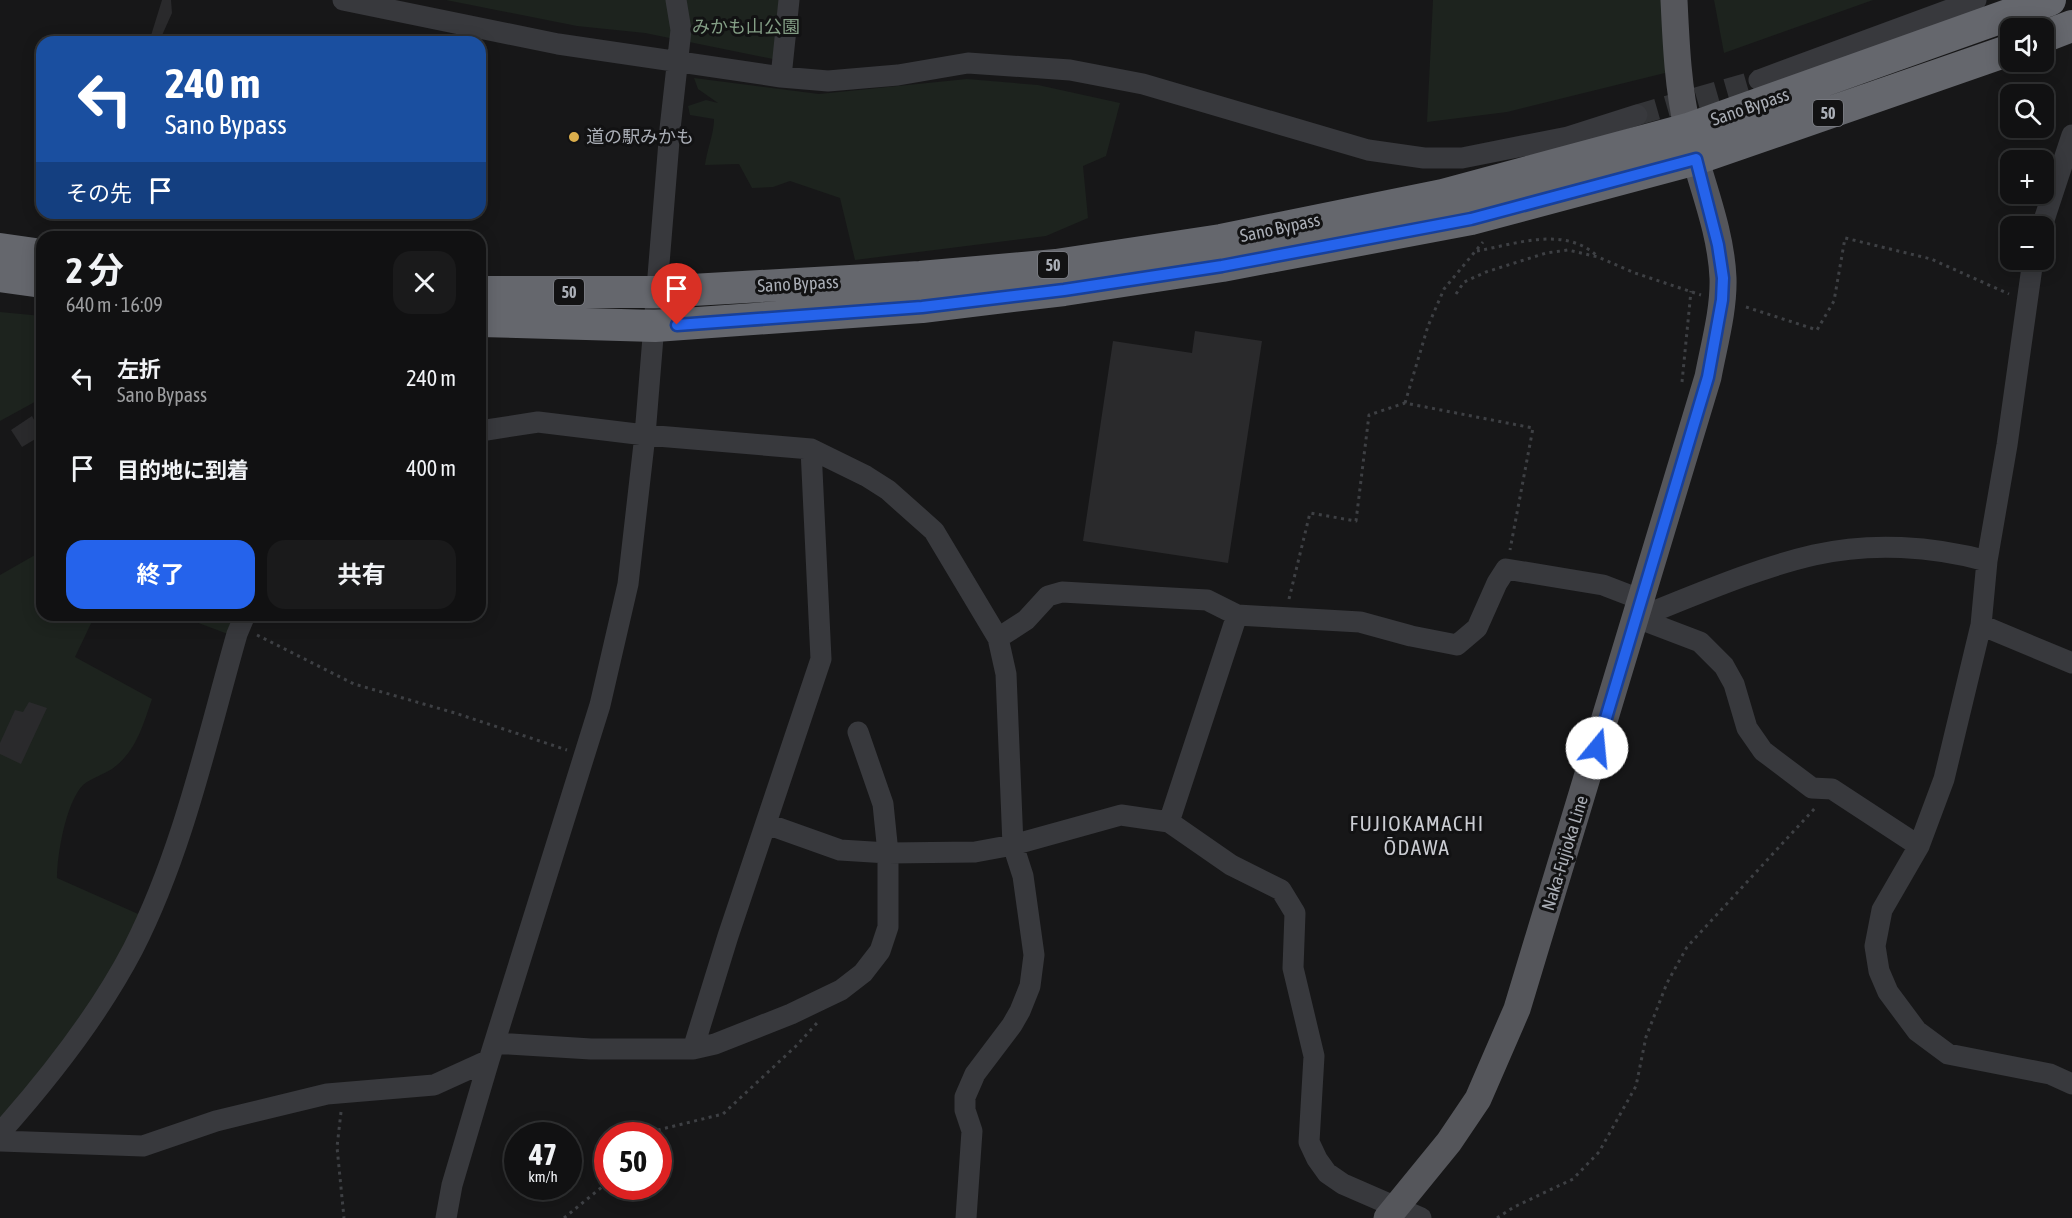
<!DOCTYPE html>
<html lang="ja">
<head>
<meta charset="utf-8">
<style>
	:root { --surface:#111112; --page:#1a1a1b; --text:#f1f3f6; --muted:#9c9d9f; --line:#303132; --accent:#2563eb }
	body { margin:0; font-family:"Asap Condensed","Noto Sans JP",sans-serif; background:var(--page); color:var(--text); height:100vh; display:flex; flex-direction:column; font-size:22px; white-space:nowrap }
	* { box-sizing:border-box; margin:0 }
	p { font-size:20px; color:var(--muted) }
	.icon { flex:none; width:33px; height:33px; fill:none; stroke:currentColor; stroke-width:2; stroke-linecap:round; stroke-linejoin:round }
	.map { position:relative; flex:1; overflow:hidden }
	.drawer { position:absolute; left:36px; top:231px; width:450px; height:390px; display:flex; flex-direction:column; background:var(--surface); border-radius:18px; box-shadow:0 3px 15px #0003,0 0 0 2px var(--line) }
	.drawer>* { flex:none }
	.hud { position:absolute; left:36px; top:36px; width:450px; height:183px; border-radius:18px; box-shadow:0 3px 15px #0003,0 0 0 2px var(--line); background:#1a4fa0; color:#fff; overflow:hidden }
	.fabs { position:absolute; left:2000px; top:18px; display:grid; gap:12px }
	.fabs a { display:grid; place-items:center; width:54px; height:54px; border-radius:12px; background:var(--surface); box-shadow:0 3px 15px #0003,0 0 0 2px var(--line); font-size:30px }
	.speed { position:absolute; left:504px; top:1122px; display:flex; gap:12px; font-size:30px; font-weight:700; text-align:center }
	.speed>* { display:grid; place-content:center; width:78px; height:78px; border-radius:50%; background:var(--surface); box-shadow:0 3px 15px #0003,0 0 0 2px var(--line); line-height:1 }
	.speed small { font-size:15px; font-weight:400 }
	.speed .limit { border:9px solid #d22; background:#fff; color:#111 }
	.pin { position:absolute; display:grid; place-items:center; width:51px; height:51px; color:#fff; margin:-62px -26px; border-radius:50% 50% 50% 0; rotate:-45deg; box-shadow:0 0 6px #0007 }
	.pin .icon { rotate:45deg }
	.me { position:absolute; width:66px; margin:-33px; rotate:17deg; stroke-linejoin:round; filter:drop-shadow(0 0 4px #0008) }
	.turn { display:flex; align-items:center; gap:21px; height:126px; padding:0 30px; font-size:27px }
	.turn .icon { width:78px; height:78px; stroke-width:2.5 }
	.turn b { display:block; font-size:42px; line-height:51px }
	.then { display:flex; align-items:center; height:57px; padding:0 30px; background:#0003; gap:12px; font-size:22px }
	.round { display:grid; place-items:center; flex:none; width:63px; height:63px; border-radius:18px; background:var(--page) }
	.overview { display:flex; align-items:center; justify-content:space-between; height:102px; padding:0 30px }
	h1 { font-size:36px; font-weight:700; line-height:45px }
	.cta { display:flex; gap:12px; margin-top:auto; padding:12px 30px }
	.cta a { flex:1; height:69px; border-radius:18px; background:var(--accent); color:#fff; font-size:24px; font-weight:700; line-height:69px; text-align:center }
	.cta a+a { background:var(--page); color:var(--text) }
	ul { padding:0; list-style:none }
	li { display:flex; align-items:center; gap:18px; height:90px; padding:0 30px }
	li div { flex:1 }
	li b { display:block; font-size:22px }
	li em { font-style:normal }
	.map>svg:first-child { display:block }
	.green { fill:#1d231e }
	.building { fill:#2a2a2c }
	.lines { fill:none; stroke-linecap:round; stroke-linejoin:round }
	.minor-tunnel { stroke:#343538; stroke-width:21; stroke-dasharray:21 10; stroke-linecap:butt }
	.path { stroke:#3e4044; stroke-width:3; stroke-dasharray:3 4.5; stroke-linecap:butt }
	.minor { stroke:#38393d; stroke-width:21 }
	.major { stroke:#55565b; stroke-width:27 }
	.highway { stroke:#65676d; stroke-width:32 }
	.route-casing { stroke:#184099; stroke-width:15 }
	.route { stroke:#2563eb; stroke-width:10 }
	.poi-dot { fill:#dbae4c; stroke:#121213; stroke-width:2 }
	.labels { text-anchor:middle; stroke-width:6; stroke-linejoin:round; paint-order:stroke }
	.shield { fill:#121213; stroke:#7c7f85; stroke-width:1.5 }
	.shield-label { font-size:16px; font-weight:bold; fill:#aaaeb6 }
	.park-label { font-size:18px; fill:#849f86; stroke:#121213 }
	.street-label { font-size:18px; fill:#aaaeb6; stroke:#121213 }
	.poi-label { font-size:18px; fill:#aaaeb6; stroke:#121213; text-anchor:start }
	.quarter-label { font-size:21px; letter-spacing:1.5px; fill:#cbcdd3; stroke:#121213 }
</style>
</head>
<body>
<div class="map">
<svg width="2072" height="1218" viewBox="0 0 2072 1218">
	<rect width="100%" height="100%" fill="#171718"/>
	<path class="green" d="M446 0H780L773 59 645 33 577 26Z
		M1433 0H1663L1673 71 1507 112 1427 122Z
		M1714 0H1873L1724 53Z
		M694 78 819 94 967 79 1038 85 1120 103 1106 156 1083 166 1088 218 1046 236 855 260 840 198 790 181 773 187 752 188 739 164 705 165C707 149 714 134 714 119L690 115 688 106 706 100 718 103 698 89Z
		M0 312 42 316V398L0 421Z
		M42 551V615H95L75 657 152 699C143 725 136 752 112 769 103 775 91 778 83 785 66 802 57 855 57 878L154 921 0 1124V575Z
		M177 615H254L244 640Z"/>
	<path class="building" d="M162 0H171L172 13 159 42H149Z
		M1195 331 1262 341 1228 563 1083 541 1113 341 1192 353Z
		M32 416 42 435 22 447 11 430Z
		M29 702 47 708 21 764 0 754V743L15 710 23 712Z"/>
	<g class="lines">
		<path class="minor-tunnel" d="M1637 115 1759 80"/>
		<path class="path" d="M1477 251C1516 244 1563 226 1596 255
			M1456 294 1464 282 1486 272 1546 253 1568 250 1598 257 1635 273 1701 295
			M1746 307 1817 330 1834 301 1845 238 1931 259 2009 294
			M1682 382 1691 291
			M1405 403 1428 326 1444 289 1483 242
			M1289 599 1310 513 1356 521 1369 415 1405 403 1533 428 1510 550
			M257 635 354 684 455 713 567 750
			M341 1112 337 1147 344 1218
			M653 1136 658 1130 723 1114 796 1046 817 1023
			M564 1218 608 1182
			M1497 1218 1514 1207 1573 1179 1599 1152 1636 1086 1646 1037 1667 983 1687 947 1816 807"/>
		<path class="minor" d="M343 0 558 44 781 77 828 81 898 75 968 63 1070 70 1143 84 1368 150 1424 158H1462L1568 137 1637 115
			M781 77 789 0
			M1759 80 1976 0
			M2042 226 2072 135
			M2033 260 2007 445 1987 561 1981 625 1944 779 1919 846 1882 910 1875 946 1879 971 1888 992 1917 1031 1948 1054 2050 1074 2072 1084
			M480 431 538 422 645 435 811 449 866 476 888 490 934 531 998 638 1006 674 1013 845 1023 876 1034 955 1030 986 1020 1011 1012 1025 975 1074 965 1097V1110L972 1131 966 1218
			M1637 618 1700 642 1724 666 1734 684 1747 728 1763 751 1812 788 1832 789 1919 846
			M1637 618C1693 596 1757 568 1814 555 1871 542 1932 546 1987 561
			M1981 625 2072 663
			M998 638 1026 620 1048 596 1062 592 1207 600 1237 615 1360 622 1411 636 1457 645 1477 628 1497 583 1506 569 1603 585 1642 600
			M1169 822 1237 615
			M767 824 840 850 888 853 883 804 858 732
			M494 1043 591 1049H693L715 1044 791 1014 841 990 863 973 880 951 888 927V853L975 852 1013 845 1121 815 1169 822 1231 865 1281 890 1295 913 1293 968 1314 1056 1309 1142 1317 1159 1327 1173 1343 1184 1421 1218
			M693 1049 728 936 821 659 811 449
			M0 1133C50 1077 98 1016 133 949 183 851 207 739 237 634L245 615
			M0 1141 143 1146 216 1121 327 1094 434 1085 489 1060
			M446 1218 452 1185 489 1060 600 705 628 584 645 435 670 129 681 30 676 0"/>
		<path class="major" d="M1387 1218 1449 1142 1478 1099 1517 1009 1708 377C1714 345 1724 310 1723 278 1721 228 1699 179 1688 131 1678 89 1676 43 1674 0"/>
		<path class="highway" d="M2043 37 2072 26
			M0 249 42 255
			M0 276 42 282
			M480 292H657L920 277 1056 265 1221 240 1443 195 1688 129 2050 0
			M480 321 655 326 922 307 1064 290 1222 266 1471 219 1696 159 2010 50"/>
	</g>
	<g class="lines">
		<defs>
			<path id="route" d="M677 325 922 307 1064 290 1222 266 1471 219 1696 159 1718 245 1723 278 1722 300 1708 377 1597 748"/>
		</defs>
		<use href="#route" class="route-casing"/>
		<use href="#route" class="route"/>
	</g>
	<circle class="poi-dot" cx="574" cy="137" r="6"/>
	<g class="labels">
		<g class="shield">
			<rect x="1813" y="100" width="30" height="26" rx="4.5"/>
			<rect x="1038" y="252" width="30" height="26" rx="4.5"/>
			<rect x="554" y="279" width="30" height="26" rx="4.5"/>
		</g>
		<g class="shield-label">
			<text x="1828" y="119">50</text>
			<text x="1053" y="271">50</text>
			<text x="569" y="298">50</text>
		</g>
		<g class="park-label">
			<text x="746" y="33">みかも山公園</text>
		</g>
		<g class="street-label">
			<text transform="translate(1750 107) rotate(-19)" y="6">Sano Bypass</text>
			<text transform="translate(1280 228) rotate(-12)" y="6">Sano Bypass</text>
			<text transform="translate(798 284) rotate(-3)" y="6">Sano Bypass</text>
			<text transform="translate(1565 853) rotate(-73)" y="6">Naka-Fujioka Line</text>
		</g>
		<g class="poi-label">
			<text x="586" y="143">道の駅みかも</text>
		</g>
		<g class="quarter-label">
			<text x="1417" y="831">FUJIOKAMACHI<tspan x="1417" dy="24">ŌDAWA</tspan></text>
		</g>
	</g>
</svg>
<div class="fabs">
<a><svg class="icon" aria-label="sound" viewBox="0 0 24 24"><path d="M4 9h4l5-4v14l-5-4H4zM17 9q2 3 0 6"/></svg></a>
<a><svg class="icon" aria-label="search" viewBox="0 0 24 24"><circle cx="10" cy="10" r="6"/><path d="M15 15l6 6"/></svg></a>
<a>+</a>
<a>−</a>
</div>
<div class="speed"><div>47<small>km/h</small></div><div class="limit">50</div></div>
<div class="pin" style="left:677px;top:325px;background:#d93025"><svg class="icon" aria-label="arrive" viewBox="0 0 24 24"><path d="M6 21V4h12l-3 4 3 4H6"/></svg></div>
<svg class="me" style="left:1597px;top:748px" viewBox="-20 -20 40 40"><circle r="19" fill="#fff"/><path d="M0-13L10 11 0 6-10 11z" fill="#2563eb"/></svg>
<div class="hud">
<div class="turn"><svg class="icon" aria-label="left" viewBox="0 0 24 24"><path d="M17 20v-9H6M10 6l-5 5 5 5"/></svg><div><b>240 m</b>Sano Bypass</div></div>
<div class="then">その先<svg class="icon" aria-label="arrive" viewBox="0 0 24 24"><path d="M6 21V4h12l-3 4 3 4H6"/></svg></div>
</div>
<section class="drawer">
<div class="overview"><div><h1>2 分</h1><p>640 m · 16:09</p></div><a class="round"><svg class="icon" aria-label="close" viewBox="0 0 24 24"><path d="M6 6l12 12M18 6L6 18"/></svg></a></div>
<ul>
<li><svg class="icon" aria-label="left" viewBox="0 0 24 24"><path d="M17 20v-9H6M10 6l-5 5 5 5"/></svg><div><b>左折</b><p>Sano Bypass</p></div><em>240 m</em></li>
<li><svg class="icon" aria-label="arrive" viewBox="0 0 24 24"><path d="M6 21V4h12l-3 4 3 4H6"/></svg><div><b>目的地に到着</b></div><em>400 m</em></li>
</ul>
<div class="cta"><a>終了</a><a>共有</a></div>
</section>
</div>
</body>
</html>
